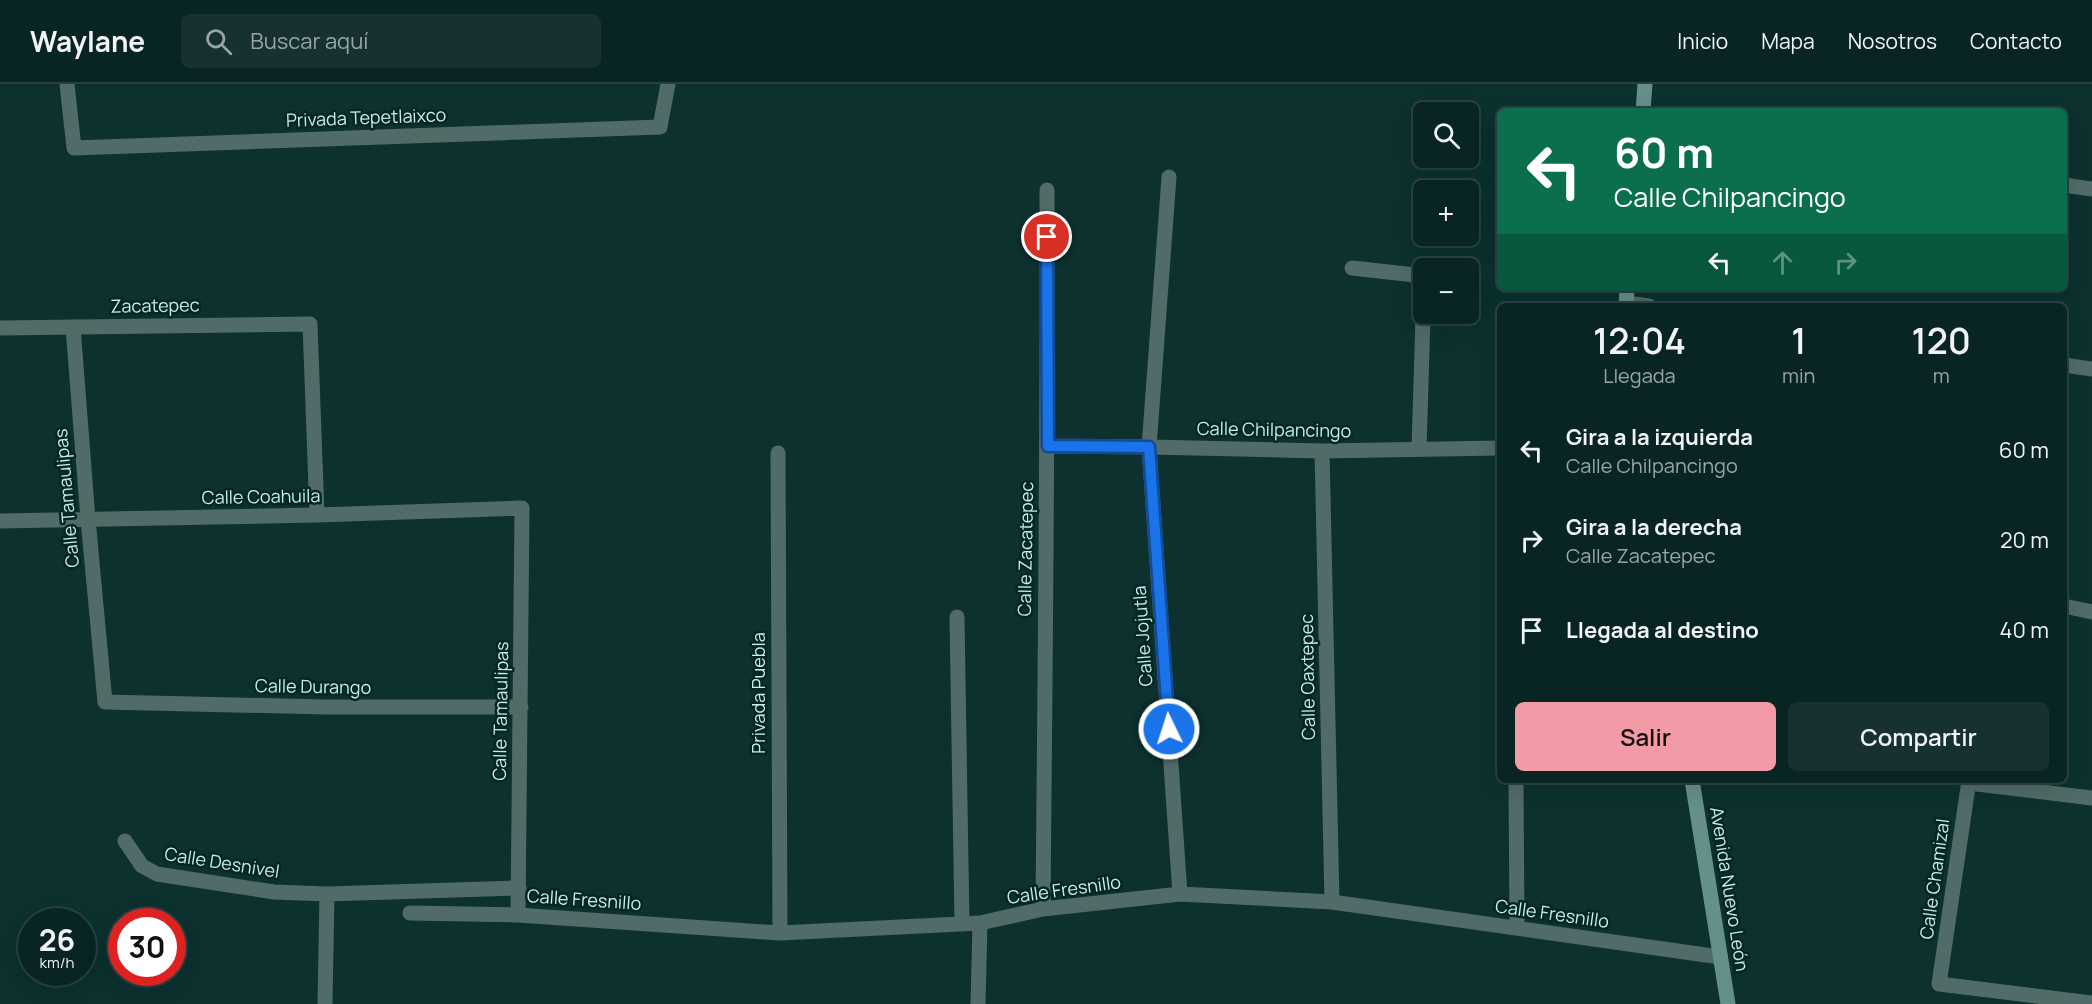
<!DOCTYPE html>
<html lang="es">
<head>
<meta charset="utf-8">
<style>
	:root { --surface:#092523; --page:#173130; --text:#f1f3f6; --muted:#99a5a6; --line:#294241; --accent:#f39aa7 }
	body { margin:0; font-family:Manrope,sans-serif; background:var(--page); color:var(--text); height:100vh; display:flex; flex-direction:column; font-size:22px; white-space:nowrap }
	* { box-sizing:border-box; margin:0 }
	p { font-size:20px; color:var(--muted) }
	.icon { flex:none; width:33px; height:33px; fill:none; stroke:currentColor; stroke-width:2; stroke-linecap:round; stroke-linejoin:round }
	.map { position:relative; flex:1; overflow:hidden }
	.drawer { position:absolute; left:1497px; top:219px; width:570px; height:480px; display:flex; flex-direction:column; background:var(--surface); border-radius:9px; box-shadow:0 6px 24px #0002,0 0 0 2px var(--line) }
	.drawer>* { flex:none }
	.top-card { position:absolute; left:1497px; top:24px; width:570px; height:183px; border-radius:9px; box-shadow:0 6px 24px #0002,0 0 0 2px var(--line); background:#0b6e4f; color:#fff; overflow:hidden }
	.fabs { position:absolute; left:1413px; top:18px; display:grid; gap:12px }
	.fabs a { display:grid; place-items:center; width:66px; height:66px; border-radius:9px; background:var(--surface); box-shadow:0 6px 24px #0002,0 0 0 2px var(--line); font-size:30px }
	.speed { position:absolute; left:18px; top:824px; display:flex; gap:12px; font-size:30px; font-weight:700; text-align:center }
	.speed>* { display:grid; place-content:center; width:78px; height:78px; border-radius:50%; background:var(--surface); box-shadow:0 6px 24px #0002,0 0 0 2px var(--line); line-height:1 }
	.speed small { font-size:15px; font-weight:400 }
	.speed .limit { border:9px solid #d22; background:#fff; color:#111 }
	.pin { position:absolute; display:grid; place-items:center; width:51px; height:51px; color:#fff; margin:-26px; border:3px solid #fff; border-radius:50%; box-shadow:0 2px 6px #0007 }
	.me { position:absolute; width:66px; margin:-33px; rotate:356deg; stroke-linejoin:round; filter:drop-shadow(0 0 4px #0008) }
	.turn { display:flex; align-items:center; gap:21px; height:126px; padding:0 18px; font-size:27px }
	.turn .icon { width:78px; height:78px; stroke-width:2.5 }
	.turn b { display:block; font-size:42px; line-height:51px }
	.lanes { display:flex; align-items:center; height:57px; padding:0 18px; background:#0003; justify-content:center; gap:30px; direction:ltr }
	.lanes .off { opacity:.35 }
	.eta { display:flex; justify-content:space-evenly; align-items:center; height:102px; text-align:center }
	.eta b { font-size:36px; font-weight:600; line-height:42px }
	.action { display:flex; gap:12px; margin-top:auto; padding:12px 18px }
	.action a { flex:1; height:69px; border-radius:9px; background:var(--accent); color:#111; font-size:24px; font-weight:600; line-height:69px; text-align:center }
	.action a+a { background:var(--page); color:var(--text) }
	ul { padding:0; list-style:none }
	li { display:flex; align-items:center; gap:18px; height:90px; padding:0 18px }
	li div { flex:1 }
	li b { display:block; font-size:22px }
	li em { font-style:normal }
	header { display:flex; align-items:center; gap:36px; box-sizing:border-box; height:84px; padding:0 30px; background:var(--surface); border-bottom:2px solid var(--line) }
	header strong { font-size:28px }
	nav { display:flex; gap:33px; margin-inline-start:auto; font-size:21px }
	.search { width:420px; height:54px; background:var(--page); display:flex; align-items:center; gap:15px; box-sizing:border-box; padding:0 21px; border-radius:9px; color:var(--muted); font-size:22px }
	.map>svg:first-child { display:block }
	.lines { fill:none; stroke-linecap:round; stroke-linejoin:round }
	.street { stroke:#516b68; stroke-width:15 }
	.secondary { stroke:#658f8b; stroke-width:15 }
	.route-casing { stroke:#114b97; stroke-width:15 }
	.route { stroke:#1a73e8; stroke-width:10 }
	.labels { text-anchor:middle; stroke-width:5; stroke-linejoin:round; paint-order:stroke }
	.street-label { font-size:18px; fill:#caebe8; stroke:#022725 }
</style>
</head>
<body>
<header>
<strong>Waylane</strong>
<div class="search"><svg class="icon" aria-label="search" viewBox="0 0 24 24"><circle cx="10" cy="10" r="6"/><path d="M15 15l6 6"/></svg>Buscar aquí</div>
<nav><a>Inicio</a><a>Mapa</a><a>Nosotros</a><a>Contacto</a></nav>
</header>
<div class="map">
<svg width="2092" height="920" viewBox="0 0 2092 920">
	<rect width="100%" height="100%" fill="#0c312f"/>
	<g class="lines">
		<path class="street" d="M67 0 74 64 660 43 668 0
			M1169 93 1149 363 1180 810
			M2064 101 2092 105
			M1352 184 1424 192
			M1626 219 1649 222
			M73 243 88 435 105 618 326 623H521
			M0 244 310 240 317 431
			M2064 281 2092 285
			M1048 362 1149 363 1322 367 1500 364
			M1419 365 1424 200
			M1322 367 1332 818
			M778 369 780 849
			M0 437 317 431 522 424 518 831
			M2064 522 2092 528
			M957 533 962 840
			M1516 696 1517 844
			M1969 696 1939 900 2092 919
			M1969 699 2092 714
			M125 757 142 782 157 790 274 808 327 810 519 804
			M1043 825C1045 585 1048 346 1047 106
			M410 829 518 831 780 849 980 839 1043 825 1180 810 1332 818 1720 873
			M325 920 327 810
			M978 920 980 839"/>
		<path class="secondary" d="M1643 27 1645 0
			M1626 222 1627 204
			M1692 696 1728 920"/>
	</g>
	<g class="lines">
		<defs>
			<path id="route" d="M1047 153 1048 362 1149 363 1169 645"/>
		</defs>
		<use href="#route" class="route-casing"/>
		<use href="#route" class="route"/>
	</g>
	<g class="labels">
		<g class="street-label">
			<text transform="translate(366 34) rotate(-2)" y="6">Privada Tepetlaixco</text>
			<text transform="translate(155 222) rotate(-1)" y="6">Zacatepec</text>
			<text transform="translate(1274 346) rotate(1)" y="6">Calle Chilpancingo</text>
			<text transform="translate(261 413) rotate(-1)" y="6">Calle Coahuila</text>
			<text transform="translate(67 414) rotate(-95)" y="6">Calle Tamaulipas</text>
			<text transform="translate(1026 465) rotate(-89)" y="6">Calle Zacatepec</text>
			<text transform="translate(1143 552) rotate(-94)" y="6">Calle Jojutla</text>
			<text transform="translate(1308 593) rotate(-91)" y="6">Calle Oaxtepec</text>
			<text transform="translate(313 603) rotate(1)" y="6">Calle Durango</text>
			<text transform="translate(759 609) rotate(-90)" y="6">Privada Puebla</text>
			<text transform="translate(501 627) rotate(-89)" y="6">Calle Tamaulipas</text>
			<text transform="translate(222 779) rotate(9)" y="6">Calle Desnivel</text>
			<text transform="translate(1935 795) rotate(-82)" y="6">Calle Chamizal</text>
			<text transform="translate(1729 805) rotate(81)" y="6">Avenida Nuevo León</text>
			<text transform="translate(1064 806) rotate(-8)" y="6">Calle Fresnillo</text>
			<text transform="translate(584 816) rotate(4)" y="6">Calle Fresnillo</text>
			<text transform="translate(1552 830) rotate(8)" y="6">Calle Fresnillo</text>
		</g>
	</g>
</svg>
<div class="fabs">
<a><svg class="icon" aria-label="search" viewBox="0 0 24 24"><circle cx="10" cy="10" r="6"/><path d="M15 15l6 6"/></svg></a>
<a>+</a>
<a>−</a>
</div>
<div class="speed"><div>26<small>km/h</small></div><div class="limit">30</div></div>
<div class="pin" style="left:1047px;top:153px;background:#d93025"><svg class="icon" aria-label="arrive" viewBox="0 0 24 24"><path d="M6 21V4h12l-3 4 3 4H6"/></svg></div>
<svg class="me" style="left:1169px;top:645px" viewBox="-20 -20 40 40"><circle r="17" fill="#1a73e8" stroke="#fff" stroke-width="3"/><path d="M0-11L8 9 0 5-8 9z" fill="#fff"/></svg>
<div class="top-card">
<div class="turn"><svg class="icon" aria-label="left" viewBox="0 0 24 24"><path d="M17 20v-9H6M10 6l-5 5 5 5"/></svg><div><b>60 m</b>Calle Chilpancingo</div></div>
<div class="lanes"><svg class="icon" aria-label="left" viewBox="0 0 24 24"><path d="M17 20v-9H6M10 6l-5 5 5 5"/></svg><svg class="icon off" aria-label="ahead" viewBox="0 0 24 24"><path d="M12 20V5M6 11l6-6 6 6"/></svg><svg class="icon off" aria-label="right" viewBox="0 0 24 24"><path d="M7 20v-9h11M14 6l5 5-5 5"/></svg></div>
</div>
<section class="drawer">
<div class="eta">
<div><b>12:04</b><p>Llegada</p></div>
<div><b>1</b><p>min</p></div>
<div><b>120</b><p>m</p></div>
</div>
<ul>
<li><svg class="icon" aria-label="left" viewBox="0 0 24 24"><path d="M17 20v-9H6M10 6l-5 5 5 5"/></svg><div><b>Gira a la izquierda</b><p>Calle Chilpancingo</p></div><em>60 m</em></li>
<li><svg class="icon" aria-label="right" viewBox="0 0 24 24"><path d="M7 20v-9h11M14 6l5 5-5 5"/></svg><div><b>Gira a la derecha</b><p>Calle Zacatepec</p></div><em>20 m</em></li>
<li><svg class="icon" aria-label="arrive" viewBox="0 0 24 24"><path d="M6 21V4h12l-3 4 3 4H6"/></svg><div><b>Llegada al destino</b></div><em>40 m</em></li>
</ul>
<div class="action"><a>Salir</a><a>Compartir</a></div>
</section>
</div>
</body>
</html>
